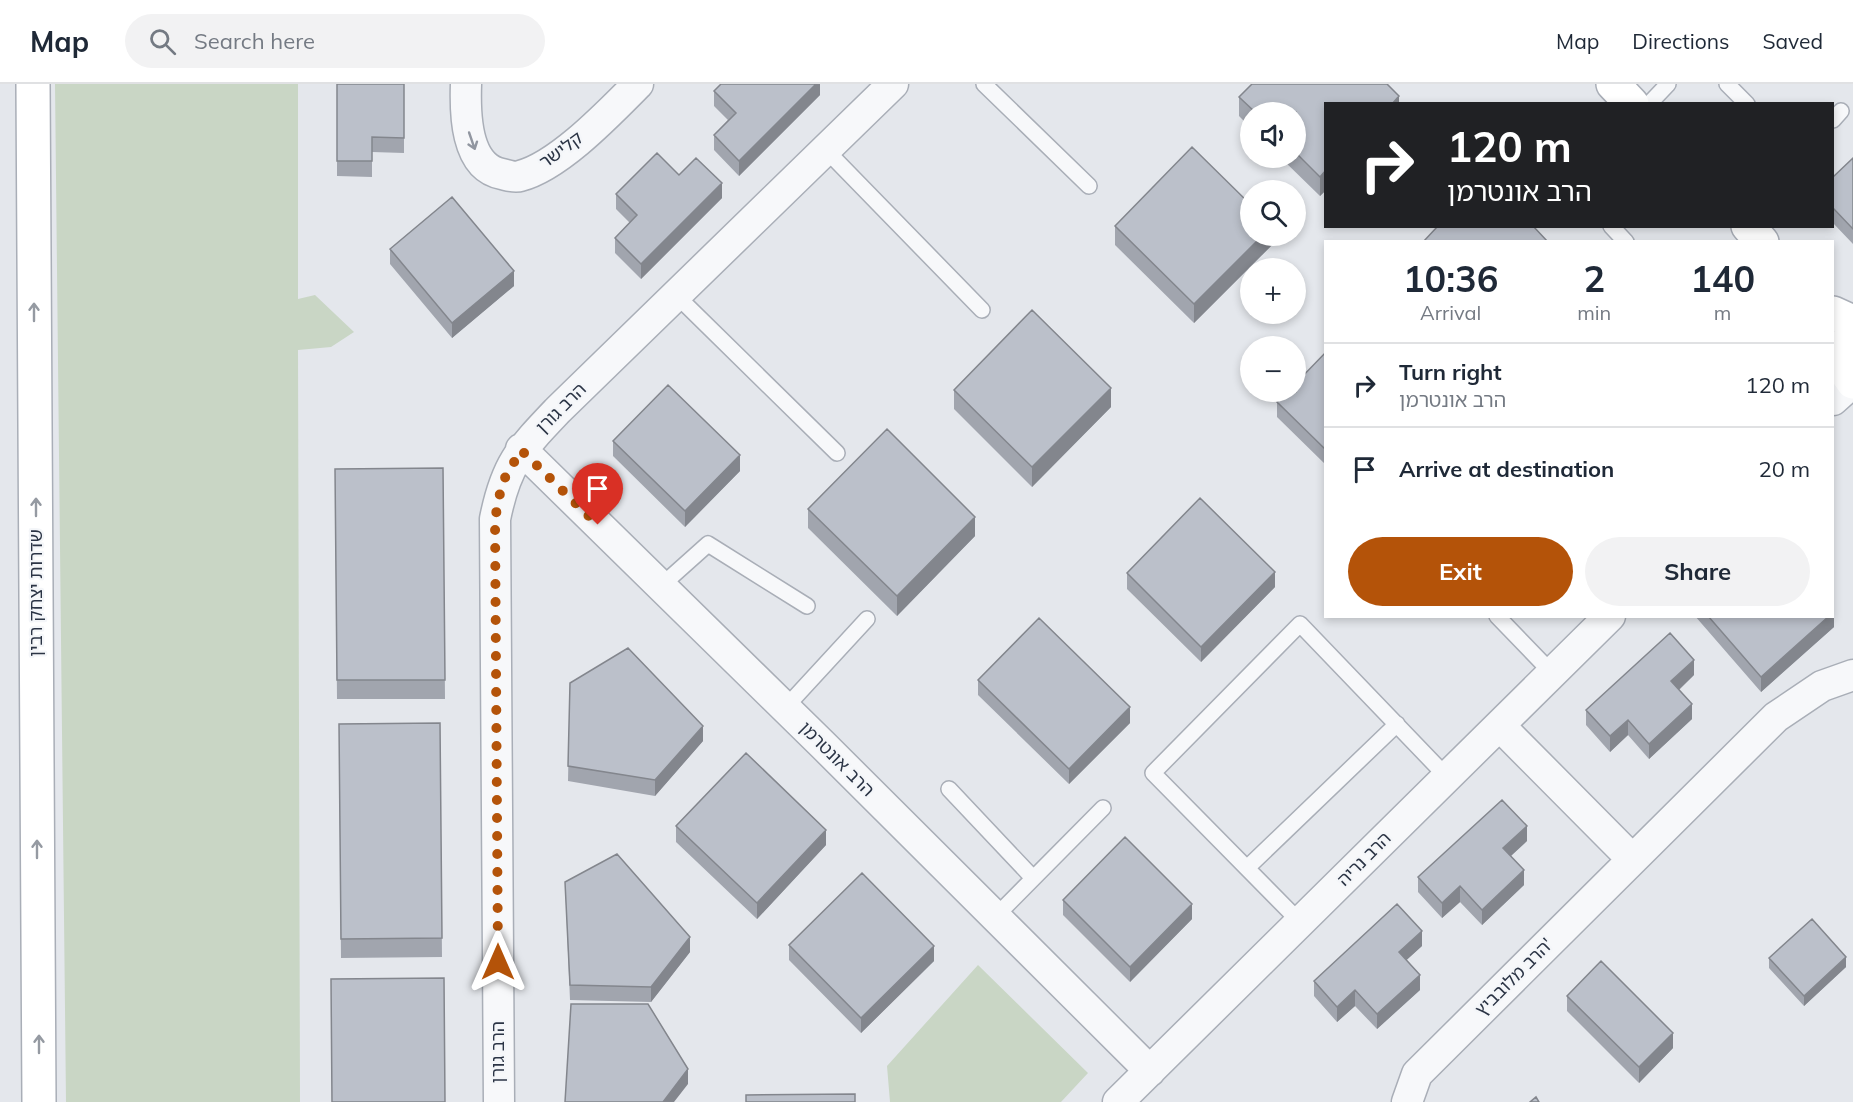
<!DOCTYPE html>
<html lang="en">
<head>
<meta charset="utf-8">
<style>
	:root { --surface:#fff; --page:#f2f2f3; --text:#1f2937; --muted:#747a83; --line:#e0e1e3; --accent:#b45309 }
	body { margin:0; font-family:Mulish,"Noto Sans Hebrew",sans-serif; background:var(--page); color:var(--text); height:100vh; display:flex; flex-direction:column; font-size:22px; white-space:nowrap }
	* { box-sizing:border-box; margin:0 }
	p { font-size:20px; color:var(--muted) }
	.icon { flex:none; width:33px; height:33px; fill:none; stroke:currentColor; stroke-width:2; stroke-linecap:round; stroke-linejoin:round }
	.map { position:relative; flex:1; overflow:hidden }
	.sheet { position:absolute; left:1324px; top:156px; width:510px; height:378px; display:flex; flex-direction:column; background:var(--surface); border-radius:0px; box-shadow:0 3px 9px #0003 }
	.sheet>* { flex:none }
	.hud { position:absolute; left:1324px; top:18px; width:510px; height:126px; border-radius:0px; box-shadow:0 3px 9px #0003; background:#202124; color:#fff; overflow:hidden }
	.fabs { position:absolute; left:1240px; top:18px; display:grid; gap:12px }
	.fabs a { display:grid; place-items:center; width:66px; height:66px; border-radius:50%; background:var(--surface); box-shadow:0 3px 9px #0003; font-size:30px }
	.pin { position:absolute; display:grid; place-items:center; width:51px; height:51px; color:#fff; margin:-62px -26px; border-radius:50% 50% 50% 0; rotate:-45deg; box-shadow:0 0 6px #0007 }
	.pin .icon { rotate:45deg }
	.me { position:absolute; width:66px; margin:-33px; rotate:0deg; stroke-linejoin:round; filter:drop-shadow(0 0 4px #0008) }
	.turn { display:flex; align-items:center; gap:21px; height:126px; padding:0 24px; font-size:27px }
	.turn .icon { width:78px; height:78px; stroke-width:2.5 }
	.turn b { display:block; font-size:42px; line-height:51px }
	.eta { display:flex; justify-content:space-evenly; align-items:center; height:102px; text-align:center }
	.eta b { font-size:36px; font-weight:700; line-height:42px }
	.cta { display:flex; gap:12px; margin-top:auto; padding:12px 24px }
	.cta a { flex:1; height:69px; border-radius:36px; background:var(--accent); color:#fff; font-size:24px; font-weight:700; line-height:69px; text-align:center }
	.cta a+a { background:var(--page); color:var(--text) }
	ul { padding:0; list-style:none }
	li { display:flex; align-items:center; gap:18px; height:84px; padding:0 24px; border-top:2px solid var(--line) }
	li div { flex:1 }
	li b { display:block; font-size:22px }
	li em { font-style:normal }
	header { display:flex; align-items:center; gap:36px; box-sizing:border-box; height:84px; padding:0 30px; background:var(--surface); border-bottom:2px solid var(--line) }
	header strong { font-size:28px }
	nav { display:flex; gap:33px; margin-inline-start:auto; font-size:21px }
	.search { width:420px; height:54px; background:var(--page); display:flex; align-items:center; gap:15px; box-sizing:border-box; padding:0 21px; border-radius:33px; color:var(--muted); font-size:22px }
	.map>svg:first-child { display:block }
	.green { fill:#c9d6c5 }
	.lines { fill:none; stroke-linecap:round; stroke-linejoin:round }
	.lane-casing { stroke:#a9aeb7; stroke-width:18 }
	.street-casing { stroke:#a9aeb7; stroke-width:33 }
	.secondary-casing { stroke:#a9aeb7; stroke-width:36 }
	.lane { stroke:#f7f8fa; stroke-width:15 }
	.street { stroke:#f7f8fa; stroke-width:30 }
	.secondary { stroke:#fff; stroke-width:33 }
	.wall { fill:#a1a5ae }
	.shaded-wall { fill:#83868d }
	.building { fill:#bbc0ca; stroke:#83868d; stroke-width:1.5 }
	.oneway { stroke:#9196a0 }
	.oneway2 { stroke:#959aa2 }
	.route { stroke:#b45309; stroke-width:10; stroke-dasharray:0 18 }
	.labels { text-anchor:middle; stroke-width:4.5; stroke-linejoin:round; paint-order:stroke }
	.street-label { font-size:18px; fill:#2b3445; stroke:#f4f6f9 }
</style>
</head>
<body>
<header>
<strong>Map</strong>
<div class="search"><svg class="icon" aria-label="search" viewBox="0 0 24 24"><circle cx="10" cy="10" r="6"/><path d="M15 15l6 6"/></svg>Search here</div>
<nav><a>Map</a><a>Directions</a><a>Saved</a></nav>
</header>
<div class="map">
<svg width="1853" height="1018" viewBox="0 0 1853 1018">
	<rect width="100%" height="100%" fill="#e4e7ec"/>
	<path class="green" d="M55 0H298V215L315 211 354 248 331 263 298 266 300 1018H66Z
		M978 881 1088 989 1061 1018H890L887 982Z"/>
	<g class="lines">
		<defs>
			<path id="lane" d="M984 0 1089 102
				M1727 0 1747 20
				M1649 20 1668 0
				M1833 36 1841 27
				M826 66 982 226
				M1611 142 1626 158
				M677 212 837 369
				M661 502 708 460 807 522
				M1497 532 1553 590
				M785 624 867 535
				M949 705 1033 794
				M1247 784 1397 640
				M995 833 1103 724
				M1300 838 1153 689 1300 540 1447 693"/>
			<path id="street" d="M466 0C465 28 465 83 502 90 507 91 514 94 520 92 559 82 609 29 638 0
				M1833 316 1853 298
				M521 365 823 661 1150 987
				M1500 642 1631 774
				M499 1018 495 435C506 380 520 366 558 326L893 0
				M1118 1018 1610 532
				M1407 1018 1417 990 1776 633 1822 602 1853 591"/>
			<path id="secondary" d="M33 0 39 1018
				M1613 0 1632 20
				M1748 142 1762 158
				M1833 229 1853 238
				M1853 250C1839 265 1840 282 1853 298"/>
		</defs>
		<use href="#lane" class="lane-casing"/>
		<use href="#street" class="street-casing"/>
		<use href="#secondary" class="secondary-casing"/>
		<use href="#lane" class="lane"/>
		<use href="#street" class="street"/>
		<use href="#secondary" class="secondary"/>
	</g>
	<path class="wall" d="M337 0H404V69L372 68V93L337 92Z
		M820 0V11L739 92 714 66V51L728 36 714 22V7Z
		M1239 13 1399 20H1326V106L1320 112 1281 74H1296V28H1251V44L1239 32Z
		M1853 74V160L1833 139V93Z
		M679 91 722 114 641 195 615 169V154L630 139 616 125V110Z
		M1115 142 1272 152V161L1194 239 1115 161Z
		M390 165 514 202 452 254 390 180Z
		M1326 268V381L1277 333V318Z
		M954 306 1111 323 1032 403 954 325Z
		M613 357 740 387 685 443 613 372Z
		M443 384 445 615H337L335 385Z
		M808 425 975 452 897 532 808 444Z
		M1127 489 1275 503 1201 578 1127 505Z
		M1695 532H1833L1834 543 1761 608Z
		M1694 591 1679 606 1692 635 1649 675 1628 651 1610 668 1586 641V626Z
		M978 596 1130 639 1069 700 978 611Z
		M570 599 703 657 655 712 568 697Z
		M440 639 442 873 341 874 339 640Z
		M676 742 826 761 757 835 676 758Z
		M1527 757 1511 772 1524 801 1482 841 1460 818 1442 834 1418 808V793Z
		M565 798 690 868 651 918 570 916Z
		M1063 816 1192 835 1130 898 1063 831Z
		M789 861 934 877 861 949 789 876Z
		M1422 862 1406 876 1420 906 1377 945 1355 922 1337 938 1314 912V897Z
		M1769 874 1846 883 1804 922 1769 884Z
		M1567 912 1673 964 1639 999 1567 927Z"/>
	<path class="shaded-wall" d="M816 0H820V11L739 92V77Z
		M1399 12V20H1392Z
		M1326 86V106L1320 112V93Z
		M722 99V114L641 195V180Z
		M1262 152H1272V161L1194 239V220Z
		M514 187V202L452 254V239Z
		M1111 304V323L1032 403V383Z
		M740 371V387L685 443V427Z
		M975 433V452L897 532V512Z
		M1275 488V503L1201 578V563Z
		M1834 528V543L1761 608V593L1829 532H1833V529Z
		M1694 576V591L1671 613V597Z
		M1692 620V635L1649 675V660Z
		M1130 623V639L1069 700V685Z
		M1628 636V651L1610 668V652Z
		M703 642V657L655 712V696Z
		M1527 742V757L1503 779V764Z
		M826 746V761L757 835V819Z
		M1524 786V801L1482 841V826Z
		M1460 802V818L1442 834V819Z
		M1192 820V835L1130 898V883Z
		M1422 847V862L1399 883V868Z
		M690 853V868L651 918V903Z
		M934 862V877L861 949V934Z
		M1846 873V883L1804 922V912Z
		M1420 891V906L1377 945V930Z
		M1355 906V922L1337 938V923Z
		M1673 949V964L1639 999V983Z
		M688 985V1000L674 1018H663Z"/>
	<path class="building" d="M337 0H404V54L372 53V77H337Z
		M721 0H816L739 77 714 51 736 29 714 7Z
		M1252 0H1387L1399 12 1392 20H1326V86L1320 93 1296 69V28H1255L1239 13Z
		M1192 63 1251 121V152H1262L1194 220 1115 142Z
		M657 69 679 91 696 74 722 99 641 180 615 154 637 131 616 110Z
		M1853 74V145L1833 124V93Z
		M452 113 514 187 452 239 390 165Z
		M1438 142H1533L1548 158H1423Z
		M1032 226 1111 304 1032 383 954 306Z
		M1326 268V366L1277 318 1288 308H1296V299Z
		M668 301 740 371 685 427 613 357Z
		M887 345 975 433 897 512 808 425Z
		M443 384 445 596H337L335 385Z
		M1200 414 1275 488 1201 563 1127 489Z
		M1708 532H1829L1761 593Z
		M1039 534 1130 623 1069 685 978 596Z
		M1670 549 1694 576 1671 597 1692 620 1649 660 1628 636 1610 652 1586 626Z
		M628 564 703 642 655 696 568 682 570 599Z
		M440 639 442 854 341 855 339 640Z
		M746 669 826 746 757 819 676 742Z
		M1502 716 1527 742 1503 764 1524 786 1482 826 1460 802 1442 819 1418 793Z
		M1125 753 1192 820 1130 883 1063 816Z
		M617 770 690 853 651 903 570 901 565 798Z
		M862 789 934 862 861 934 789 861Z
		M1397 820 1422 847 1399 868 1420 891 1377 930 1355 906 1337 923 1314 897Z
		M1812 835 1846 873 1804 912 1769 874Z
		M1601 877 1673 949 1639 983 1567 912Z
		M444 894 445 1018H332L331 895Z
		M571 920H648L688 985 663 1018H565Z
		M855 1010V1018H746V1011Z
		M1536 1013 1539 1018H1530Z"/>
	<defs><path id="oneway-shaft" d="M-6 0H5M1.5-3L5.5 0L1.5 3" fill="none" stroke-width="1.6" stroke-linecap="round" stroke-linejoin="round" transform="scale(1.5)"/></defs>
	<use class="oneway" href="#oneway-shaft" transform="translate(472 57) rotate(71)"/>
	<g class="oneway2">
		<use href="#oneway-shaft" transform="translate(34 228) rotate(-90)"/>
		<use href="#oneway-shaft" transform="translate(36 423) rotate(-90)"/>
		<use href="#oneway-shaft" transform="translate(37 765) rotate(-90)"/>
		<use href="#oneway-shaft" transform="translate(39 960) rotate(-90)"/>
	</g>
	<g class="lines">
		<path class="route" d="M498 878 495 435 502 399 521 366 598 441"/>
	</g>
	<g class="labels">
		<g class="street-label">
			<text transform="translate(561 66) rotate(-36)" y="6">קלישר</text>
			<text transform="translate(561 324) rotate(-45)" y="6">הרב גורן</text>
			<text transform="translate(36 509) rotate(-90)" y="6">שדרות יצחק רבין</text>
			<text transform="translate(837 675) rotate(45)" y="6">הרב אונטרמן</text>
			<text transform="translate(1364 775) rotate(-45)" y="6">הרב נריה</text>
			<text transform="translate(1514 893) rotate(-45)" y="6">הרב מלובביץ'</text>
			<text transform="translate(498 968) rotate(-90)" y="6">הרב גורן</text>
		</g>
	</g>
</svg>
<div class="fabs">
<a><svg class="icon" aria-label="sound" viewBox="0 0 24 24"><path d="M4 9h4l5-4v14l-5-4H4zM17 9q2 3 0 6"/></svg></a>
<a><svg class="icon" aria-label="search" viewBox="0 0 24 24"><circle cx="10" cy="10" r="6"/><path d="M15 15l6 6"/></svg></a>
<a>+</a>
<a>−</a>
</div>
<div class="pin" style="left:598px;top:441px;background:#d93025"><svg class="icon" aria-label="arrive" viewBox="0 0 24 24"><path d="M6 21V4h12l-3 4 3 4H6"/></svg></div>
<svg class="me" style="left:498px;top:878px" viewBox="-20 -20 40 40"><path d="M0-17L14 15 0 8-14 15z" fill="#b45309" stroke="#fff" stroke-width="4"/></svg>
<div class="hud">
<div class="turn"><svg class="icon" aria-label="right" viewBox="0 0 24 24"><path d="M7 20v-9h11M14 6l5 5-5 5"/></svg><div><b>120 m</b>הרב אונטרמן</div></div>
</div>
<section class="sheet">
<div class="eta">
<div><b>10:36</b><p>Arrival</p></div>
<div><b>2</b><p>min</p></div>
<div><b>140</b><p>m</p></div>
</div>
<ul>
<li><svg class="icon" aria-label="right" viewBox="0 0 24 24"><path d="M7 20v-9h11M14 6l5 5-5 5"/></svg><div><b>Turn right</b><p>הרב אונטרמן</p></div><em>120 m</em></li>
<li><svg class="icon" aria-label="arrive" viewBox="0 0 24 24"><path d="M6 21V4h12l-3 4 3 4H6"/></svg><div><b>Arrive at destination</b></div><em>20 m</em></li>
</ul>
<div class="cta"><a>Exit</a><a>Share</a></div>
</section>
</div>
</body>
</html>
